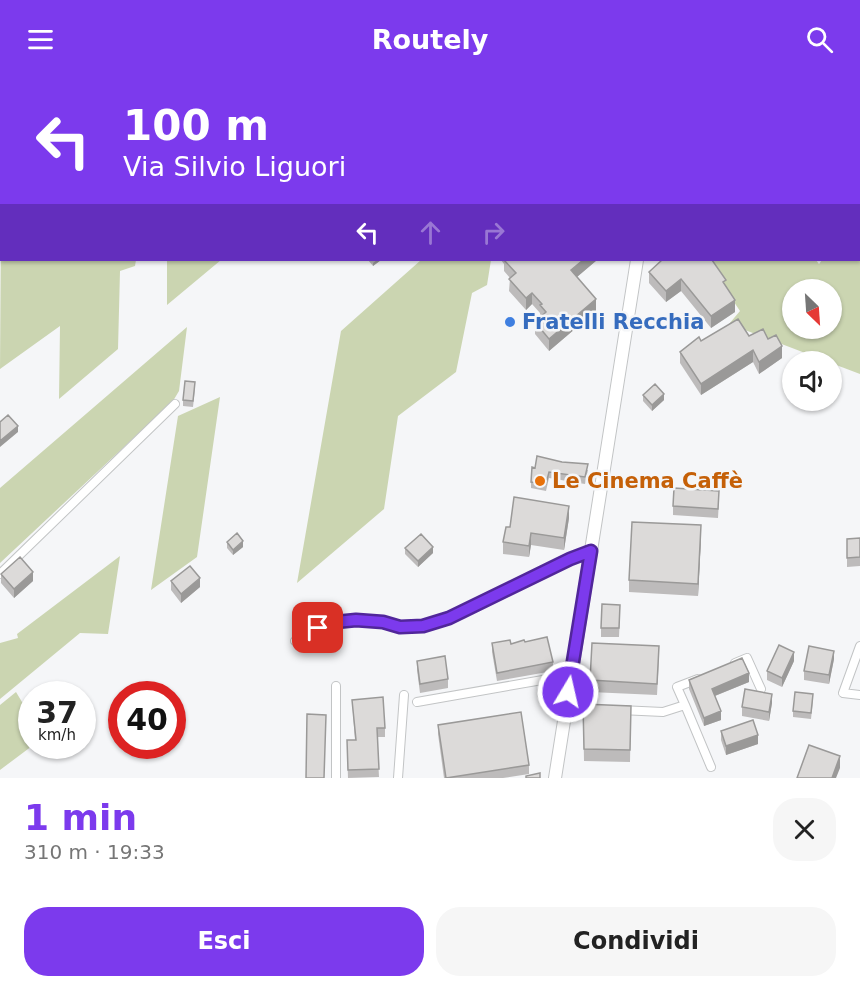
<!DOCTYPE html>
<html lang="it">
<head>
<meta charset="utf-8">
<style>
	:root { --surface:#fff; --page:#f6f6f6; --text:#222; --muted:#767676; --accent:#7c3aed }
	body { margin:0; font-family:"DejaVu Sans",sans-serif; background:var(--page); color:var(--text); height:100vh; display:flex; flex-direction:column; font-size:22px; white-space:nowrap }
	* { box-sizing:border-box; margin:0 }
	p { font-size:20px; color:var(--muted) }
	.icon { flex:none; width:33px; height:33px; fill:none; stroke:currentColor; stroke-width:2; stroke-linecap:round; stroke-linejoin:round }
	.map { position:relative; height:700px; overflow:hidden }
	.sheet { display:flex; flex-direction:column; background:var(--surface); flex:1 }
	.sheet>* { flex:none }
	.banner { position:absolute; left:0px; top:0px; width:861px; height:183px; box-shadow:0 2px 4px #0004; background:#7c3aed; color:#fff; overflow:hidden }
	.needle { width:39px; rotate:155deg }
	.buttons { position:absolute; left:782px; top:201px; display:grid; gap:12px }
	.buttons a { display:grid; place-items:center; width:60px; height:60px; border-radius:50%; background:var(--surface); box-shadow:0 2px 4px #0004; font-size:30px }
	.speed { position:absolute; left:18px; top:603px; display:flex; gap:12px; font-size:30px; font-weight:700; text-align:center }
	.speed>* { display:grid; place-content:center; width:78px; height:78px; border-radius:50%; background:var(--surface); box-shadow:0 2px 4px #0004; line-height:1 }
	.speed small { font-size:15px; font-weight:400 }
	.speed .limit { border:9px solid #d22; background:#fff; color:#111 }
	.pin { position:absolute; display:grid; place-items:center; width:51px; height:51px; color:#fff; margin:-26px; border-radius:12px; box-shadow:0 3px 9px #0006 }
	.me { position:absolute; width:66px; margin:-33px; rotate:9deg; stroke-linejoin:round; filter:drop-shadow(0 0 4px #0008) }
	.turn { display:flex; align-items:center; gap:21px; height:126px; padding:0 24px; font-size:27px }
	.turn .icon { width:78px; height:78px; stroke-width:2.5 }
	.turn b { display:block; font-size:42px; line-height:51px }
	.lanes { display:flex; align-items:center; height:57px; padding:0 24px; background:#0003; justify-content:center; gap:30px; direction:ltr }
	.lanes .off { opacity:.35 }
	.round { display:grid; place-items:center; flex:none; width:63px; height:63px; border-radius:24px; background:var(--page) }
	.summary { display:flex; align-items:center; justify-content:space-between; height:102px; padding:0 24px }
	h1 { font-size:36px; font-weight:700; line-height:45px; color:var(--accent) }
	.cta { display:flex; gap:12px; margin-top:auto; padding:12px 24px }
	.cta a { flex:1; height:69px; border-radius:24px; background:var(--accent); color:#fff; font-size:24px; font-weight:700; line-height:69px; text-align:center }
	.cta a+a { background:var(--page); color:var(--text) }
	header { display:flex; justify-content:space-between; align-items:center; height:78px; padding:0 24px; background:var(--accent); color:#fff; font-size:27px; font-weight:700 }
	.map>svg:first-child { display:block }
	.grass { fill:#cbd5b1; fill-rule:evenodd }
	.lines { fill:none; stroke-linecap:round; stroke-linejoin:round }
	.street-casing { stroke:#c2c4c5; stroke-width:10 }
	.secondary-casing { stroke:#c2c4c5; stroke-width:14 }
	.street { stroke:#fff; stroke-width:8 }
	.secondary { stroke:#fff; stroke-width:12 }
	.wall { fill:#bdbbbb }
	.shaded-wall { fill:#9a9998 }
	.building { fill:#dcdad9; stroke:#9a9998; stroke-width:1.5 }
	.route-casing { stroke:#51269a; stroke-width:15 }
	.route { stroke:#7c3aed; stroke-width:10 }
	.shop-dot { fill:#3f7fe0; stroke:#f5f6f8; stroke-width:2 }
	.food-dot { fill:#e8710a; stroke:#f5f6f8; stroke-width:2 }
	.labels { text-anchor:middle; stroke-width:5; stroke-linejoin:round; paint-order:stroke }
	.shop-label { font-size:21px; font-weight:bold; fill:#366cbe; stroke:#f5f6f8; text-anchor:start }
	.food-label { font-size:21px; font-weight:bold; fill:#c56008; stroke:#f5f6f8; text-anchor:start }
</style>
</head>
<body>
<header><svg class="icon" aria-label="menu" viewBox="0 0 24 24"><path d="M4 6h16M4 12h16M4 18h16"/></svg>Routely<svg class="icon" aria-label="search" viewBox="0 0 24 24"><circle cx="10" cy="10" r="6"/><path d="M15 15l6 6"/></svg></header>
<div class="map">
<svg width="860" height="700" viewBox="0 0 860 700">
	<rect width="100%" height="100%" fill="#f5f6f8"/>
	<path class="grass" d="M143 0H380L381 1 144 2Z
		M1 146 2 182H136L135 188 120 193 118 271 59 321 60 248 0 291Z
		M860 156V296L831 285V284L826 283 729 246 740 233 706 182H816L819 186 822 182H860ZM792 212H831V250H792Z
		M167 182H221L167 227Z
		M421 182H491L487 207 472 215 456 294 398 338 384 431 297 505 341 253Z
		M187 249 179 313 173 323 0 485V410Z
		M220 319 197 479 151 512 178 338Z
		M120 478 108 556 80 555 0 621V565L18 560 17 556Z
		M16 614 31 639 32 668 0 692V627Z"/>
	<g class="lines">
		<defs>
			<path id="street" d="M0 142 2 141
				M0 496 175 326
				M295 563C324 546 348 538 382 544 399 547 405 551 423 548 445 544 464 533 483 523 512 509 541 495 570 481L591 473
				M860 568 843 615 860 617
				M735 585 747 580 761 611
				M417 624 571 597
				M685 627 677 609 698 601
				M566 631 592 632
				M620 632 663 634 685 627 711 689
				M336 700V608
				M398 700 404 617"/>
			<path id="secondary" d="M665 2 666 0
				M555 700 637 182"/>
		</defs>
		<use href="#street" class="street-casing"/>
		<use href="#secondary" class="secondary-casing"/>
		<use href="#street" class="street"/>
		<use href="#secondary" class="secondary"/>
	</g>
	<path class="wall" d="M0 0 2 2V20L0 18Z
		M726 0H802V2H746Z
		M368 182H381L373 188Z
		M501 182H597L577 199 596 233 549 273 535 256V244L540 239V235L532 226 526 232 509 213 510 200 504 193V186Z
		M649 194 726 209 735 234 711 250 681 213 666 224 649 205Z
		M749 258 768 261 782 280 759 296 753 284 701 317 680 285V274L701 263Z
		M195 310 193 329 183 328V322Z
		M643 317 664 322 652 333 643 323Z
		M535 390 588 392 585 406 549 400 546 413 531 410V404Z
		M719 422 718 440 673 437V428Z
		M569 440 564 472 531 467 529 479 503 476V464L510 449Z
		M701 459 698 518 629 514V502Z
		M860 460V488L847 489V461Z
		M227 464 243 469 233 477 227 470Z
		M405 470 433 475 418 489 405 476Z
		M1 496 33 503 14 520 1 505Z
		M171 503 200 509 181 525 171 512Z
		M620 536 619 559H601V550Z
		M492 565 511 566 553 584V593L497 603 492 574Z
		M659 580 657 617 590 614V602Z
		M834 581 829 606 804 602V593Z
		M417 583 448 601V610L420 615 417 592Z
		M794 583 782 609 767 602V593Z
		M689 602 749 604 715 618 721 642 704 648 689 611Z
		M352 622 385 650V659H377L379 699 348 700 347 671 355 662Z
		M813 622 811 641 793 639V633Z
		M772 625 769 643 742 638V629Z
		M583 626 631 628 630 684 584 683Z
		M438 647 529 687V696L503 700H444L438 656Z
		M721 653 758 666 726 677 721 662Z"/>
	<path class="shaded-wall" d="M377 182H381L373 188V185Z
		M583 182H597L571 204V192Z
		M681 201V213L666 224V213Z
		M532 215V226L526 232V220Z
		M596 221V233L549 273V261Z
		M735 222V234L711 250V238Z
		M782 268V280L759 296V284Z
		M753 272V284L701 317V306Z
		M664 316V322L652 333V327Z
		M18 348V354L0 369V363Z
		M569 428V440L564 472V460Z
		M701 447V459L698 518V506Z
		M531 455V467L529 479V468Z
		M243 463V469L233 477V472Z
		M433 469V475L418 489V483Z
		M33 494V503L14 520V511Z
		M200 500V509L181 525V516Z
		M834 573V581L829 606V597Z
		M794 574V583L782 609V600Z
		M749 595V604L712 619V611Z
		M772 616V625L769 643V634Z
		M721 633V642L704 648V640Z
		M758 657V666L726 677V668Z
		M840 678V690L836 700H832Z"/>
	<path class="building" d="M0 0H103L104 2H2V9L0 7Z
		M595 0H608L609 2H593Z
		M766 0H798L797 2H766Z
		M504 182H583L571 192 596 221 549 261 535 244 546 234 540 227 542 226 532 215 526 220 509 201 516 195Z
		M662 182H712L726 202 723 204 735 222 711 238 681 201 666 213 649 194Z
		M738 241 749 258 763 251 768 261 776 257 782 268 759 284 753 272 701 306 680 274 699 259 701 263Z
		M185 303 195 304 193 323 183 322Z
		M655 306 664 316 652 327 643 317Z
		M8 337 18 348 0 363V344Z
		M537 378 562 384 588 386 585 399 549 394 546 406 531 404 532 389 535 390Z
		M674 410 719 413 718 431 673 428Z
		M514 419 569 428 564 460 531 455 529 468 503 464 506 449H510Z
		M632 444 701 447 698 506 629 502Z
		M237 455 243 463 233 472 227 464Z
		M421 456 433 469 418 483 405 470Z
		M860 460V479L847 480V461Z
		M20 479 33 494 14 511 1 496Z
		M190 488 200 500 181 516 171 503Z
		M602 526 620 527 619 550H601Z
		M547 559 553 584 497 595 492 565 510 562 511 566 524 562 525 564Z
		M592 565 659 568 657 606 590 602Z
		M779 567 794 574 782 600 767 593Z
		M809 568 834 573 829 597 804 593Z
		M445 578 448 601 420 606 417 583Z
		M742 580 749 595 712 611 721 633 704 640 689 602Z
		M745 611 772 616 769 634 742 629Z
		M795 614 813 616 811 635 793 633Z
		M383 619 385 650H377L379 691 348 692 347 662H356L352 622Z
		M583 626 631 628 630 672 584 671Z
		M521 634 529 687 446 700 438 647Z
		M307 636 326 637 324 700H306Z
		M753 642 758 657 726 668 721 653Z
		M809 667 840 678 832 700H797Z
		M540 695V700H526V698Z"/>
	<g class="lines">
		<defs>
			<path id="route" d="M318 550 336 544 356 542 383 544 400 549 423 548 449 540 570 481 591 473 568 614"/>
		</defs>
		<use href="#route" class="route-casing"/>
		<use href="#route" class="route"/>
	</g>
	<circle class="shop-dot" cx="510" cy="244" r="6"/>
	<circle class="food-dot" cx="540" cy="403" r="6"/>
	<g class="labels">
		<g class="shop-label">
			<text x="522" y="251">Fratelli Recchia</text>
		</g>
		<g class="food-label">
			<text x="552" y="410">Le Cinema Caffè</text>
		</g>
	</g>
</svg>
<div class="buttons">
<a><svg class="needle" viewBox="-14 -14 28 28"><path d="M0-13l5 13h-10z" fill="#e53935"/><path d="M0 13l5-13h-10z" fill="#767676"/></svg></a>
<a><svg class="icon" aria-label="sound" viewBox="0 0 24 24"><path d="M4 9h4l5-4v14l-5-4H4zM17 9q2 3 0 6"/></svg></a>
</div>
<div class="speed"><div>37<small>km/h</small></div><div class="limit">40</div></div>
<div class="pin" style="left:318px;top:550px;background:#d93025"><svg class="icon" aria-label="arrive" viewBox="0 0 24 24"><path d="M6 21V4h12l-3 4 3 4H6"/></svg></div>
<svg class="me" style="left:568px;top:614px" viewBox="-20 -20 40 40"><circle r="17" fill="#7c3aed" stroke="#fff" stroke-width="3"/><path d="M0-11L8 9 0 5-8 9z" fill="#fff"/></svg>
<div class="banner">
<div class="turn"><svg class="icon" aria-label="left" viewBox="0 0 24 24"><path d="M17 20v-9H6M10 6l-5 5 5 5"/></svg><div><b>100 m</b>Via Silvio Liguori</div></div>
<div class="lanes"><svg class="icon" aria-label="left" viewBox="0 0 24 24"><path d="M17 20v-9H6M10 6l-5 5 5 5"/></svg><svg class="icon off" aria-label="ahead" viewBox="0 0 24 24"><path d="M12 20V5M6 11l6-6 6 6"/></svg><svg class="icon off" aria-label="right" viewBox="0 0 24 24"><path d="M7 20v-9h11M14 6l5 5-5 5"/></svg></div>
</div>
</div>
<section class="sheet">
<div class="summary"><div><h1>1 min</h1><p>310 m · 19:33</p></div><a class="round"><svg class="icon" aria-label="close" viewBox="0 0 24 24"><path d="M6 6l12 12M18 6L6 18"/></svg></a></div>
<div class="cta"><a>Esci</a><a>Condividi</a></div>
</section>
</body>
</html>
